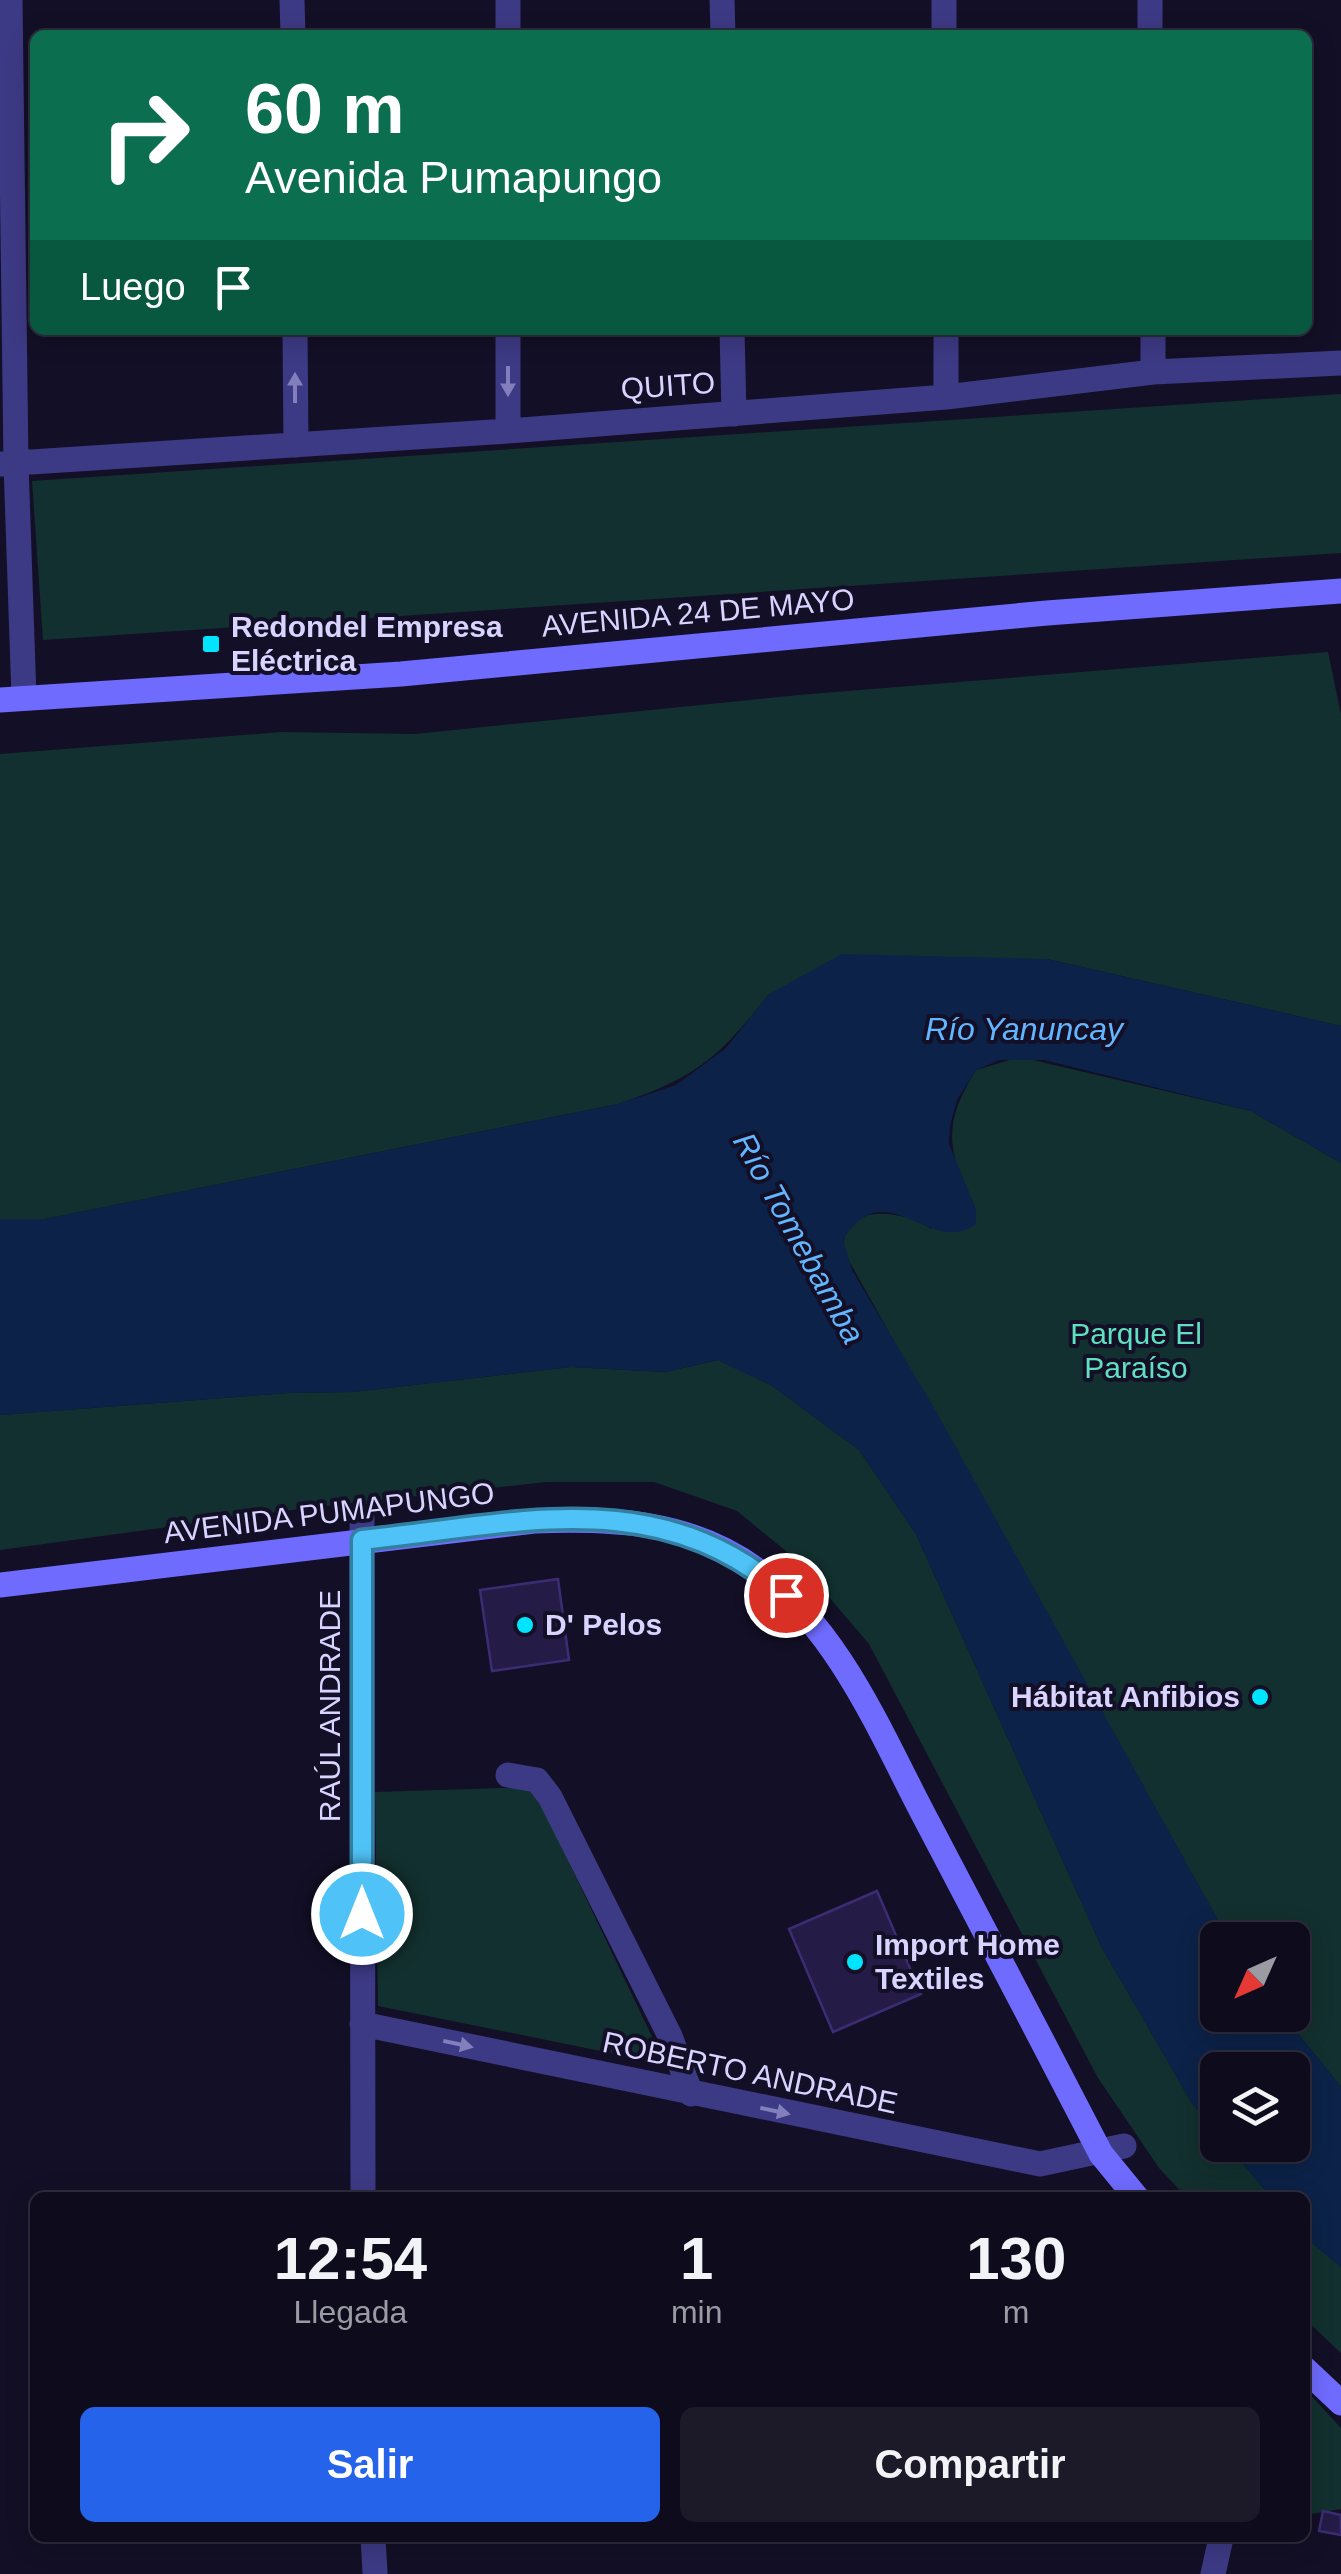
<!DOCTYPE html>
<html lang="es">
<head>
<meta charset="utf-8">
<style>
	:root { --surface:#0e0b1c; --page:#1c1929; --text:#f1f3f6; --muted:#9b9ba3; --line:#2e2b3b; --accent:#2563eb }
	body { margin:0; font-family:Arial,sans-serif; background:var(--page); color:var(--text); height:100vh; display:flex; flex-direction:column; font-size:38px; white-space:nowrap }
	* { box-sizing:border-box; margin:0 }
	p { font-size:32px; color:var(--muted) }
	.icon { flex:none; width:55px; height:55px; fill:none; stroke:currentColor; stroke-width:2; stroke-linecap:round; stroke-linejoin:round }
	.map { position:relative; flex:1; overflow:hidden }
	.drawer { position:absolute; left:30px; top:2192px; width:1280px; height:350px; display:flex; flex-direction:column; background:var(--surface); border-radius:15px; box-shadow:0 5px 25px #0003,0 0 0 2px var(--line) }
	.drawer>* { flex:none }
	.banner { position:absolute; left:30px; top:30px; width:1282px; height:305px; border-radius:15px; box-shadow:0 5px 25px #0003,0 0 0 2px var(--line); background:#0b6e4f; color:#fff; overflow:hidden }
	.needle { width:65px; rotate:225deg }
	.fabs { position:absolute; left:1200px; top:1922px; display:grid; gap:20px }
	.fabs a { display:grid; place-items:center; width:110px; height:110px; border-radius:15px; background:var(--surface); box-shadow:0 5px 25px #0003,0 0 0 2px var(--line); font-size:50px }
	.pin { position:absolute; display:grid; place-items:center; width:85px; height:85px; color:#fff; margin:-42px; border:5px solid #fff; border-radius:50%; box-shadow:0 2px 10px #0007 }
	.me { position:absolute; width:110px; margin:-55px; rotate:0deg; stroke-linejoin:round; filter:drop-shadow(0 0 8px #0008) }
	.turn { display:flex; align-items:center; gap:35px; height:210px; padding:0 50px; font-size:45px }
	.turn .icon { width:130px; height:130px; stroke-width:2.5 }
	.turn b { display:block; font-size:70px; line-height:85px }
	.then { display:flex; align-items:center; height:95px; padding:0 50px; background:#0003; gap:20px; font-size:38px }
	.eta { display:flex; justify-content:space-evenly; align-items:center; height:170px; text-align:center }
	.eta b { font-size:60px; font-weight:600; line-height:70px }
	.primary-button { display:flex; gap:20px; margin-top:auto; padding:20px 50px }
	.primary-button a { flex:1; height:115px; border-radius:15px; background:var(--accent); color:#fff; font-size:40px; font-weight:600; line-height:115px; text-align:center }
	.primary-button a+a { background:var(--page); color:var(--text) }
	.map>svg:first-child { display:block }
	.green { fill:#12302f }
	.water { fill:#0c2248 }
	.building { fill:#241b47; stroke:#3b2d73; stroke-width:2.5 }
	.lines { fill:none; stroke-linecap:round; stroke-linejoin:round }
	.minor { stroke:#3d3a85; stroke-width:25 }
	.secondary { stroke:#6f6bff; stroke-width:25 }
	.oneway { fill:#837fbc }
	.route-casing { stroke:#337fa1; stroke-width:25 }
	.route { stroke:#4fc3f7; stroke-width:18 }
	.poi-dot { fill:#00e5ff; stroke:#130f26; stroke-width:4 }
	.labels { text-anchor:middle; stroke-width:8; stroke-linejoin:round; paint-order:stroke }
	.street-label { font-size:30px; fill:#d9d4ff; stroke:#130f26 }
	.poi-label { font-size:30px; font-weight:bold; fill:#d9d4ff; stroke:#130f26; text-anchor:start }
	.park-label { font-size:30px; fill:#5fe0c0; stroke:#130f26 }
	.water-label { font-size:32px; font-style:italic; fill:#62b6ff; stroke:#130f26 }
</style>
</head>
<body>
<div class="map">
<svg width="1341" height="2574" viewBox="0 0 1341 2574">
	<rect width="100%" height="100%" fill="#130f26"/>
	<path class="green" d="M1341 394V553L43 640 32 481Z
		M1328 652 1341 714V1026L1047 959 769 994C719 1058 695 1078 618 1104L45 1219H0V754L282 732 415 734 798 695Z
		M1020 1057 1251 1111 1341 1163V2087L1283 2015H1292V1940H1229L843 1250C842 1201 904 1210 931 1229L966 1186C943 1141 950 1112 976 1070Z
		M718 1360 771 1385 859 1450 916 1534 1102 1948 1192 2103 1217 2133 1218 2145H1227L1271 2197H1186L1159 2168 1098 2078 869 1644 798 1561 737 1511 654 1482H546L300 1509 0 1550V1415L288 1393 353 1392 571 1367 665 1372Z
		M533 1787 665 2064 378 2006 375 1792Z
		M1305 2237 1341 2267V2353L1305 2319Z
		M1305 2389 1341 2428V2509L1305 2515Z"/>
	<path class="water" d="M842 954 1047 959 1341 1026V1163L1251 1111 1044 1060H1000L976 1070 957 1100 950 1126 949 1144 976 1209V1224C930 1258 886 1170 843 1240L852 1270 937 1413 1229 1940H1218V2015H1283L1341 2087V2267L1305 2237V2198L1271 2197 1227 2145H1292V2070H1218L1217 2133 1192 2103 1102 1948 916 1534 859 1450 771 1385 717 1360 665 1372 571 1367 353 1392 288 1393 0 1415V1219H45L618 1104 676 1085 726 1048 769 994Z"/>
	<path class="building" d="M558 1579 569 1660 492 1671 480 1590Z
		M877 1891 921 1994 833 2032 789 1929Z
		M1323 2511 1341 2515V2535L1319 2531Z"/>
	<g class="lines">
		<path class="minor" d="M10 0 16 464 24 698
			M292 0 293 35
			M508 0V35
			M722 0 723 35
			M944 0V35
			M1150 0V35
			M295 330 296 445
			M508 330V431
			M732 330 734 414
			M946 330V397
			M1153 330V372
			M0 464 508 431 946 397 1153 372 1341 363
			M362 1514 363 2198
			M508 1775 537 1780 550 1797 670 2036 691 2094
			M362 2024 1040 2164 1124 2146
			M373 2538 375 2572
			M1213 2574 1221 2538"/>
		<path class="secondary" d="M0 700 401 674 1047 613 1341 591
			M0 1585 534 1521C614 1518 690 1521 757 1570 841 1631 882 1737 929 1825 987 1935 1044 2044 1101 2154L1137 2198
			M1305 2369 1341 2403"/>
	</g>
	<defs><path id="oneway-solid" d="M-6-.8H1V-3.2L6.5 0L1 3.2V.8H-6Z" transform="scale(2.5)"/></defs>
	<g class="oneway">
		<use href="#oneway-solid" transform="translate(508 381) rotate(90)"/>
		<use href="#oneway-solid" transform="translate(295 388) rotate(-90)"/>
		<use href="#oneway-solid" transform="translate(458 2044) rotate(12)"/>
		<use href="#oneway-solid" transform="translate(775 2111) rotate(12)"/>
	</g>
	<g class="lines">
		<defs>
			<path id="route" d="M362 1914V1540C515 1524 659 1482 786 1595"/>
		</defs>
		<use href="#route" class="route-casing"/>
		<use href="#route" class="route"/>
	</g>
	<g class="poi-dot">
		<rect x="201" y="634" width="20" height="20" rx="5"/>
		<circle cx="525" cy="1625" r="10"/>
		<circle cx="1260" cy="1697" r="10"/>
		<circle cx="855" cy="1962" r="10"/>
	</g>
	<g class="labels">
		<g class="street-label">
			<text transform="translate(668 386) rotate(-4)" y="10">QUITO</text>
			<text transform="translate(698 613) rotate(-5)" y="10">AVENIDA 24 DE MAYO</text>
			<text transform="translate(329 1513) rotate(-7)" y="10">AVENIDA PUMAPUNGO</text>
			<text transform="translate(330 1706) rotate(-90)" y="10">RAÚL ANDRADE</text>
			<text transform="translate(750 2073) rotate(12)" y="10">ROBERTO ANDRADE</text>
		</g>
		<g class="poi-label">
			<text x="231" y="637">Redondel Empresa<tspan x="231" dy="34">Eléctrica</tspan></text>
			<text x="545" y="1635">D' Pelos</text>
			<text x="1240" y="1707" text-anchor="end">Hábitat Anfibios</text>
			<text x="875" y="1955">Import Home<tspan x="875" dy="34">Textiles</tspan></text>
		</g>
		<g class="park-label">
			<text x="1136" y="1344">Parque El<tspan x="1136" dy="34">Paraíso</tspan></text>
		</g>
		<g class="water-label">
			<text x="1024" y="1040">Río Yanuncay</text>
			<text transform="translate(799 1238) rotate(61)" y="11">Río Tomebamba</text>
		</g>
	</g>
</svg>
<div class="fabs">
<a><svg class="needle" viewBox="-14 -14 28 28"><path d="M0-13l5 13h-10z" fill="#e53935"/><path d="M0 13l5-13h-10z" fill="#9b9ba3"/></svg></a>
<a><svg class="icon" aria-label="layers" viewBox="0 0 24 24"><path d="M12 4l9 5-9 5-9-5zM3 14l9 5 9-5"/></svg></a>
</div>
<div class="pin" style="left:786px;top:1595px;background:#d93025"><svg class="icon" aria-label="arrive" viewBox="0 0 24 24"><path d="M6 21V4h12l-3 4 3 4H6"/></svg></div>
<svg class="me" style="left:362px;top:1914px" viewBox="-20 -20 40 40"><circle r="17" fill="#4fc3f7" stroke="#fff" stroke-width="3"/><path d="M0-11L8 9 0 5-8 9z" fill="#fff"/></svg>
<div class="banner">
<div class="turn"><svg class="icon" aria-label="right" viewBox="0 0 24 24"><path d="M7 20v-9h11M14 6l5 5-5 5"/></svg><div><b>60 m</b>Avenida Pumapungo</div></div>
<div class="then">Luego<svg class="icon" aria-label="arrive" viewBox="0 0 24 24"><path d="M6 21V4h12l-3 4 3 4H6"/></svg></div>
</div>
<section class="drawer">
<div class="eta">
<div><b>12:54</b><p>Llegada</p></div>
<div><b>1</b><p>min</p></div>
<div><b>130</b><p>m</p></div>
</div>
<div class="primary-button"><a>Salir</a><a>Compartir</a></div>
</section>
</div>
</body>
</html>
